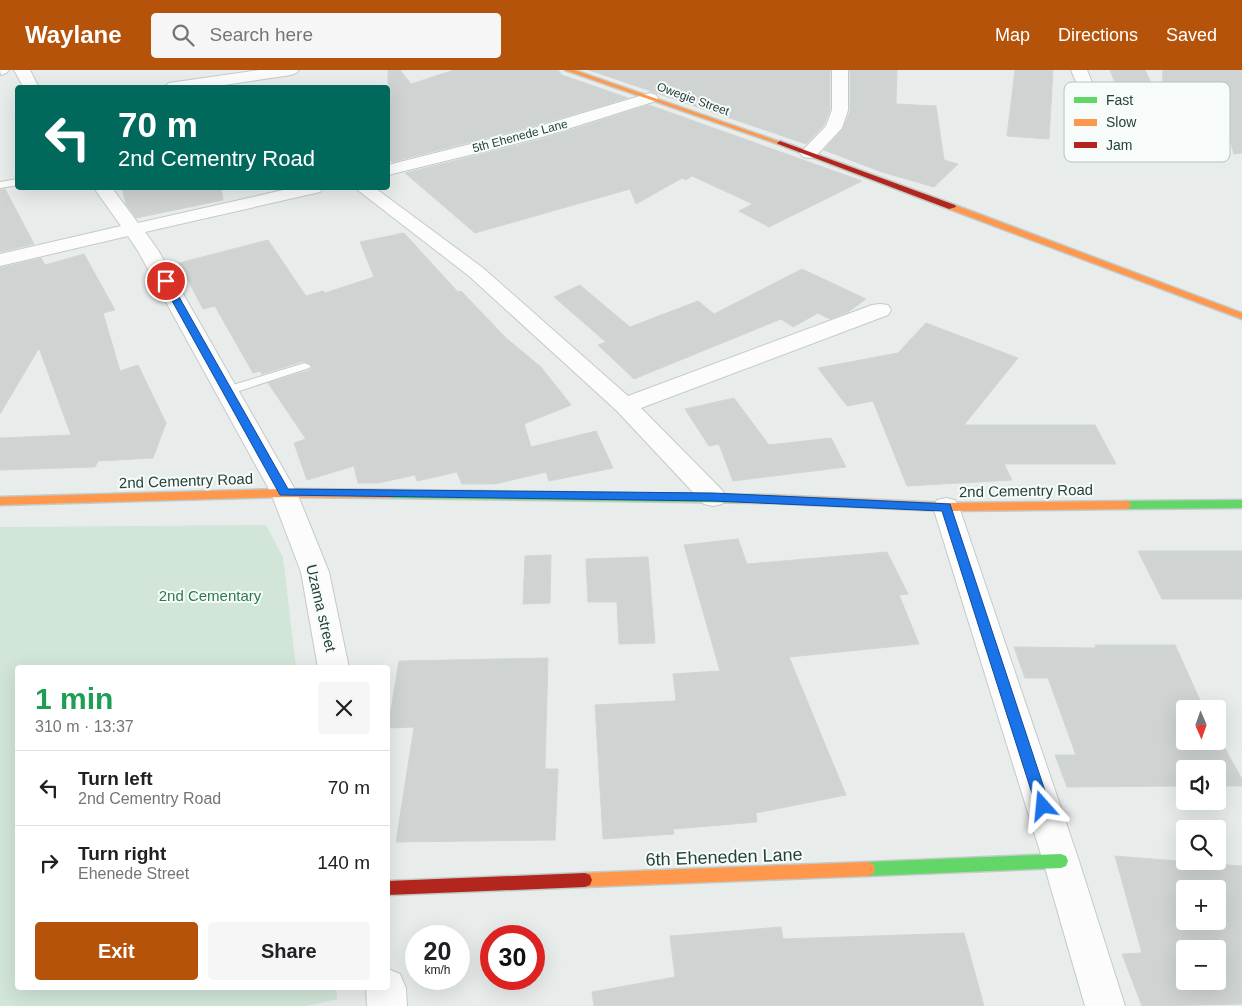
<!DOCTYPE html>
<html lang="en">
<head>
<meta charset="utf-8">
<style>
	:root { --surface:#fff; --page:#f6f6f6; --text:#202124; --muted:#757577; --line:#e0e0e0; --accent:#b45309 }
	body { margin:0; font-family:Arial,sans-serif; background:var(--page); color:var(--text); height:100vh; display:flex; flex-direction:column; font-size:19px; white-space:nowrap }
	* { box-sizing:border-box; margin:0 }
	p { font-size:16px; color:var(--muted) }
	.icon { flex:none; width:28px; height:28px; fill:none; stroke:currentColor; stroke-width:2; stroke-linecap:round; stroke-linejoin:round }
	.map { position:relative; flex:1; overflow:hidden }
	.panel { position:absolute; left:15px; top:595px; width:375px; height:325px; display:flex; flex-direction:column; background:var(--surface); border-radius:5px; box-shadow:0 5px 20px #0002 }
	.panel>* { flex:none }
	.banner { position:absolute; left:15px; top:15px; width:375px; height:105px; border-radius:5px; box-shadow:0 5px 20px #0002; background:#00695c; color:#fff; overflow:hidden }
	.needle { width:32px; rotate:178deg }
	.buttons { position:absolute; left:1176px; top:630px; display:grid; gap:10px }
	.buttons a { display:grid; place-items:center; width:50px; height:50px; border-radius:5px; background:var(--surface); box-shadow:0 5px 20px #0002; font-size:25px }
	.speed { position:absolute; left:405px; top:855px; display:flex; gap:10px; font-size:25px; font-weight:700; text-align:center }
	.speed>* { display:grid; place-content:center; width:65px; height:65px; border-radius:50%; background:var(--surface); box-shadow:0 5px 20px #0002; line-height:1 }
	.speed small { font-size:12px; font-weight:400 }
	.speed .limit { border:8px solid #d22; background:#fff; color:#111 }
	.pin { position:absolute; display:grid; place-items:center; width:42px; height:42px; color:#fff; margin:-21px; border:2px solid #fff; border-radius:50%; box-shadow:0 1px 5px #0007 }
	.me { position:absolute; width:55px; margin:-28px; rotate:342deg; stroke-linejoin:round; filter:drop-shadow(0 0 4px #0008) }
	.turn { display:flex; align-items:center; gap:18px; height:105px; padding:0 20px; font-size:22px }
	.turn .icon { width:65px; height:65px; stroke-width:2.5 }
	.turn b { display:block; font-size:35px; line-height:42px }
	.round { display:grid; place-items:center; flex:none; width:52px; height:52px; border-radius:5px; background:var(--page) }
	.headline { display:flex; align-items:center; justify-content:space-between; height:85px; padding:0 20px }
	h1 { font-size:30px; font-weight:700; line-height:38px; color:#1e9e55 }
	.action { display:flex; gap:10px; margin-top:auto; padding:10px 20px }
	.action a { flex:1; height:58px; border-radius:5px; background:var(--accent); color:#fff; font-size:20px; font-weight:700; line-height:58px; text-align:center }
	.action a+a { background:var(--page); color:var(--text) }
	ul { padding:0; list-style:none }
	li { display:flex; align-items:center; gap:15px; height:75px; padding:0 20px; border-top:1px solid var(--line) }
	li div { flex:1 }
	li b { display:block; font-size:19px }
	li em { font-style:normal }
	header { display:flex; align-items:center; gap:30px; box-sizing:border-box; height:70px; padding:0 25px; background:var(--accent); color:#fff }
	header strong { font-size:24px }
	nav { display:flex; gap:28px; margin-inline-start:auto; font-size:18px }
	.search { width:350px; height:45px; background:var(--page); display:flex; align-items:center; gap:12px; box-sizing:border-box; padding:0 18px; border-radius:5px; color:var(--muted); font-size:19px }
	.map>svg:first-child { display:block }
	.green { fill:#d1e6d8 }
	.building { fill:#cfd4d2; stroke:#d1d6d4; fill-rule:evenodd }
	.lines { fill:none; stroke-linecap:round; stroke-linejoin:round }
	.lane-casing { stroke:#c5cac8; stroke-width:2 }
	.street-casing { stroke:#c5cac8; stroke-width:2 }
	.fast-casing { stroke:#c3cbc8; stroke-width:3 }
	.slow-casing { stroke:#c3cbc8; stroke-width:3 }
	.jam-casing { stroke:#c3cbc8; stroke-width:3 }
	.lane { fill:#fcfcfc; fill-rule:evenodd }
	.street { fill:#fcfcfc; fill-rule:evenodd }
	.fast { fill:#63d668; fill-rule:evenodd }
	.slow { fill:#ff974d; fill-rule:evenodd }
	.jam { fill:#b3261e; fill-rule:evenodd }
	.route { fill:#1a73e8; stroke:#114b97 }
	.labels { text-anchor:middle; stroke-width:4; stroke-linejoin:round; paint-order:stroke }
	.far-street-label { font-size:12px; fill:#24423a; stroke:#f7fbf9 }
	.street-label { font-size:15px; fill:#24423a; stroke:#f7fbf9 }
	.park-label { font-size:15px; fill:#2d7a4b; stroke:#f7fbf9 }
	.near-street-label { font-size:18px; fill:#24423a; stroke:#f7fbf9 }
	.key { fill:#f7fbf9; stroke:#b8c4c0; stroke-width:1 }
	.key-label { font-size:14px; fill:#24423a }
</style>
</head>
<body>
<header>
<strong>Waylane</strong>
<div class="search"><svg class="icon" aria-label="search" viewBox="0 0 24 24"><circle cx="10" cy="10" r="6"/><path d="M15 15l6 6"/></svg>Search here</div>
<nav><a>Map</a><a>Directions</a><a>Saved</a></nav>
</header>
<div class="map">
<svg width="1242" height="936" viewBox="0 0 1242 936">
	<rect width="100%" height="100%" fill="#e8edeb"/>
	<path class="green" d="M266 455 283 487 296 597 18 598V918H336L337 929 307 936H0V457Z"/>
	<path class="building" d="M388 0H400L411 14 454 0H558L562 5 628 28 530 57 392 92 388 88Z
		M589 0H830V40L824 55 806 74Z
		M850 0H897L896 34 936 36 944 90 958 94 934 117 882 102 824 80 843 59 850 41Z
		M1015 0H1053L1049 69 1007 66Z
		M1110 0H1145L1162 36 1123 33Z
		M1163 0H1242V83L1234 84 1217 25 1162 21Z
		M649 35 862 111 769 157 739 141 753 134 692 106 686 110 682 108 636 134 630 119 475 163 405 103 542 69Z
		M122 118H221L223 130 136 148 126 134Z
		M5 119 34 174 0 182V120Z
		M404 163 458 222 461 221 506 268 541 297 571 335 524 354 531 377 596 361 613 398 549 411 546 402 495 414H462L457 402 417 411 415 405 378 413H358L354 396 307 410 294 373 306 369 268 313 310 300 313 296 304 291 262 304 260 301 253 303 215 236 203 239 179 193 268 170 306 226 323 221 325 223 374 207 360 172Z
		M84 184 115 240 103 243 120 301 138 295 166 353 153 388 98 391 95 397 0 400V368L71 365 39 278 0 344V198L41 188 45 195Z
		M802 199 866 229 848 242 830 249 818 243 793 257 781 249 634 309 598 275 606 272 554 227 580 215 630 257 698 231 714 244Z
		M926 253 1018 288 964 355H1095L1116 394H1004L1012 410 907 416 873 331 847 336 818 298 898 283Z
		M734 328 769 375 831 368 846 397 733 411 719 374 709 376 685 339Z
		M738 469 747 494 887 482 908 524 899 525 919 574 789 587 846 725 756 743 757 752 673 759 674 764 603 769 595 635 676 631 673 604 720 601 684 475Z
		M1138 481H1242V529H1162Z
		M551 485 550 533 523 534 525 486Z
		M648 487 655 573 619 574 617 532H588L586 489Z
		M1095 575H1175L1204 639H1185V671H1218V666L1242 709V716H1218V699H1185V716L1067 717 1055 685H1076L1048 608H1025L1014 577 1096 578Z
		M548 588 545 699H558L555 770 396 772 414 657 388 658 399 591Z
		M1115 786 1242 796V934L1142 936 1122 884 1142 883ZM1185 819H1218V851H1185ZM1185 879H1218V911H1185Z
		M781 857 783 869 964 863 984 936H594L592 922 675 907 670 866Z"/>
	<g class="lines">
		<defs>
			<path id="lane" d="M18 109V115L0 118V112Z
				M305 293 311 296 309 298 227 325 221 321 223 318Z"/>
			<path id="street" d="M0 0H9L6 3 1 5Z
				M14 0H30L39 18H24Z
				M260 0H299L296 3 291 5 204 18H162L169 13Z
				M832 0H848V40L842 58 815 87 809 88 803 87 800 83 826 56 832 40Z
				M1071 0H1087L1100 32 1098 35H1086Z
				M650 23 656 25 658 28 656 31 542 67 388 105V95L530 59Z
				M94 118H112L138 153 292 118H323L320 122 145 162 158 180 297 423 329 502 349 598H318L301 502 271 423 138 181 128 166 0 196V184L121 156Z
				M355 118H375L483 198 628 326 872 235 880 234 888 235 891 240 888 245 641 338 722 420 726 427 722 434 713 436 704 434 617 341 469 206Z
				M946 428 955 430 959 437 1079 791 1125 936H1085L1043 791 933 437 937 430Z
				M388 899 400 904 406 918 407 936H367L366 918H388Z"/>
			<path id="fast" d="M392 420 768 425 773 429 768 433 392 428 387 424Z
				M1242 430V438L1127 439 1122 435 1127 431Z
				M1061 784 1066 786 1068 791 1066 796 1061 798 868 806 863 804 861 799 863 794 868 792Z"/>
			<path id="slow" d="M565 0H574L783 73 778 74Z
				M949 135H955L1242 243V249L949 139Z
				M284 419 392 420 397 424 392 428 284 427 0 435V427Z
				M768 425 946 433 1127 431 1132 435 1127 439 946 441 768 433 763 429Z
				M868 792 873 794 875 799 873 804 868 806 585 817 580 815 578 810 580 805 585 803Z"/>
			<path id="jam" d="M780 71 955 135 956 137 949 139 778 74 777 73Z
				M585 803 590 805 592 810 590 815 585 817 388 825V811Z"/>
		</defs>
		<use href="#lane" class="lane-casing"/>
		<use href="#street" class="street-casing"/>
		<use href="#fast" class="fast-casing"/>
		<use href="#slow" class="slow-casing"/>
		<use href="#jam" class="jam-casing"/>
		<use href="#lane" class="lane"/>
		<use href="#street" class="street"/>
		<use href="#fast" class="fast"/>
		<use href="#slow" class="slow"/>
		<use href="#jam" class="jam"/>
	</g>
	<path class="route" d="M166 209 170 211 288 419 713 423 950 434 1050 736 1048 740 1043 742 1038 740 1036 736 942 441 713 431 280 425 161 211Z"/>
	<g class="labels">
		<g class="far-street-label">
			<text transform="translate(693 29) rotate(20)" y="4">Owegie Street</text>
			<text transform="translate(520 66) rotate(-15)" y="4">5th Ehenede Lane</text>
		</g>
		<g class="street-label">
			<text transform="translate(186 411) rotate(-2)" y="5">2nd Cementry Road</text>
			<text transform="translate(1026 421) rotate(-1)" y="5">2nd Cementry Road</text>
			<text transform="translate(321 538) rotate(77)" y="5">Uzama street</text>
		</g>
		<g class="park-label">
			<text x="210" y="531">2nd Cementary</text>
		</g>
		<g class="near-street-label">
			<text transform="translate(724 787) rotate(-2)" y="6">6th Eheneden Lane</text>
		</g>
	</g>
	<rect x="1064" y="12" width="166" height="80" rx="8" class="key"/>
	<rect x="1074" y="27" width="23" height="6" fill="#63d668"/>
	<rect x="1074" y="49" width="23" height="7" fill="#ff974d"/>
	<rect x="1074" y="72" width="23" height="6" fill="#b3261e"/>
	<g class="key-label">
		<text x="1106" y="35">Fast</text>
		<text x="1106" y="57">Slow</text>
		<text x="1106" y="80">Jam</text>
	</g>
</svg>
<div class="buttons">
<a><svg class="needle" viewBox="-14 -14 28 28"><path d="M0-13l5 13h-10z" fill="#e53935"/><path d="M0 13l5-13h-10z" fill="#757577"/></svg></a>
<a><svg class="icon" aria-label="sound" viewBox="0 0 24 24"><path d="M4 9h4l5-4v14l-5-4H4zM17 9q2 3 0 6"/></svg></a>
<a><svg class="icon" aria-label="search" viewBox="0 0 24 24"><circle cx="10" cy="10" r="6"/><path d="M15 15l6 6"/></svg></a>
<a>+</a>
<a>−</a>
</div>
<div class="speed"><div>20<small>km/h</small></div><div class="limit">30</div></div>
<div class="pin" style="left:166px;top:211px;background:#d93025"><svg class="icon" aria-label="arrive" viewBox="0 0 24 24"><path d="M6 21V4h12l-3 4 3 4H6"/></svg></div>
<svg class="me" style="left:1043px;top:736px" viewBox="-20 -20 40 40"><path d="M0-17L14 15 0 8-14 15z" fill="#1a73e8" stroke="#fff" stroke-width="4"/></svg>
<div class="banner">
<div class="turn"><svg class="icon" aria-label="left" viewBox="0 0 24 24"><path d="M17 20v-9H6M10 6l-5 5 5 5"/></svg><div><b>70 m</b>2nd Cementry Road</div></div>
</div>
<section class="panel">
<div class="headline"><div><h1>1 min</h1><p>310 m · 13:37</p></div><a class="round"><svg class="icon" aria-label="close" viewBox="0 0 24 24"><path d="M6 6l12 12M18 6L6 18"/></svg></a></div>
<ul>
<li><svg class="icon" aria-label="left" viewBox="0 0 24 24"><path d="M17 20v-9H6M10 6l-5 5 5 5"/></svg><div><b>Turn left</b><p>2nd Cementry Road</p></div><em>70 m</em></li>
<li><svg class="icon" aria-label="right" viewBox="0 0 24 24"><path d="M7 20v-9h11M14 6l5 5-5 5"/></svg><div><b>Turn right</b><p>Ehenede Street</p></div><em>140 m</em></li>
</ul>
<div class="action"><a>Exit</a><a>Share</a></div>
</section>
</div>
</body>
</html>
